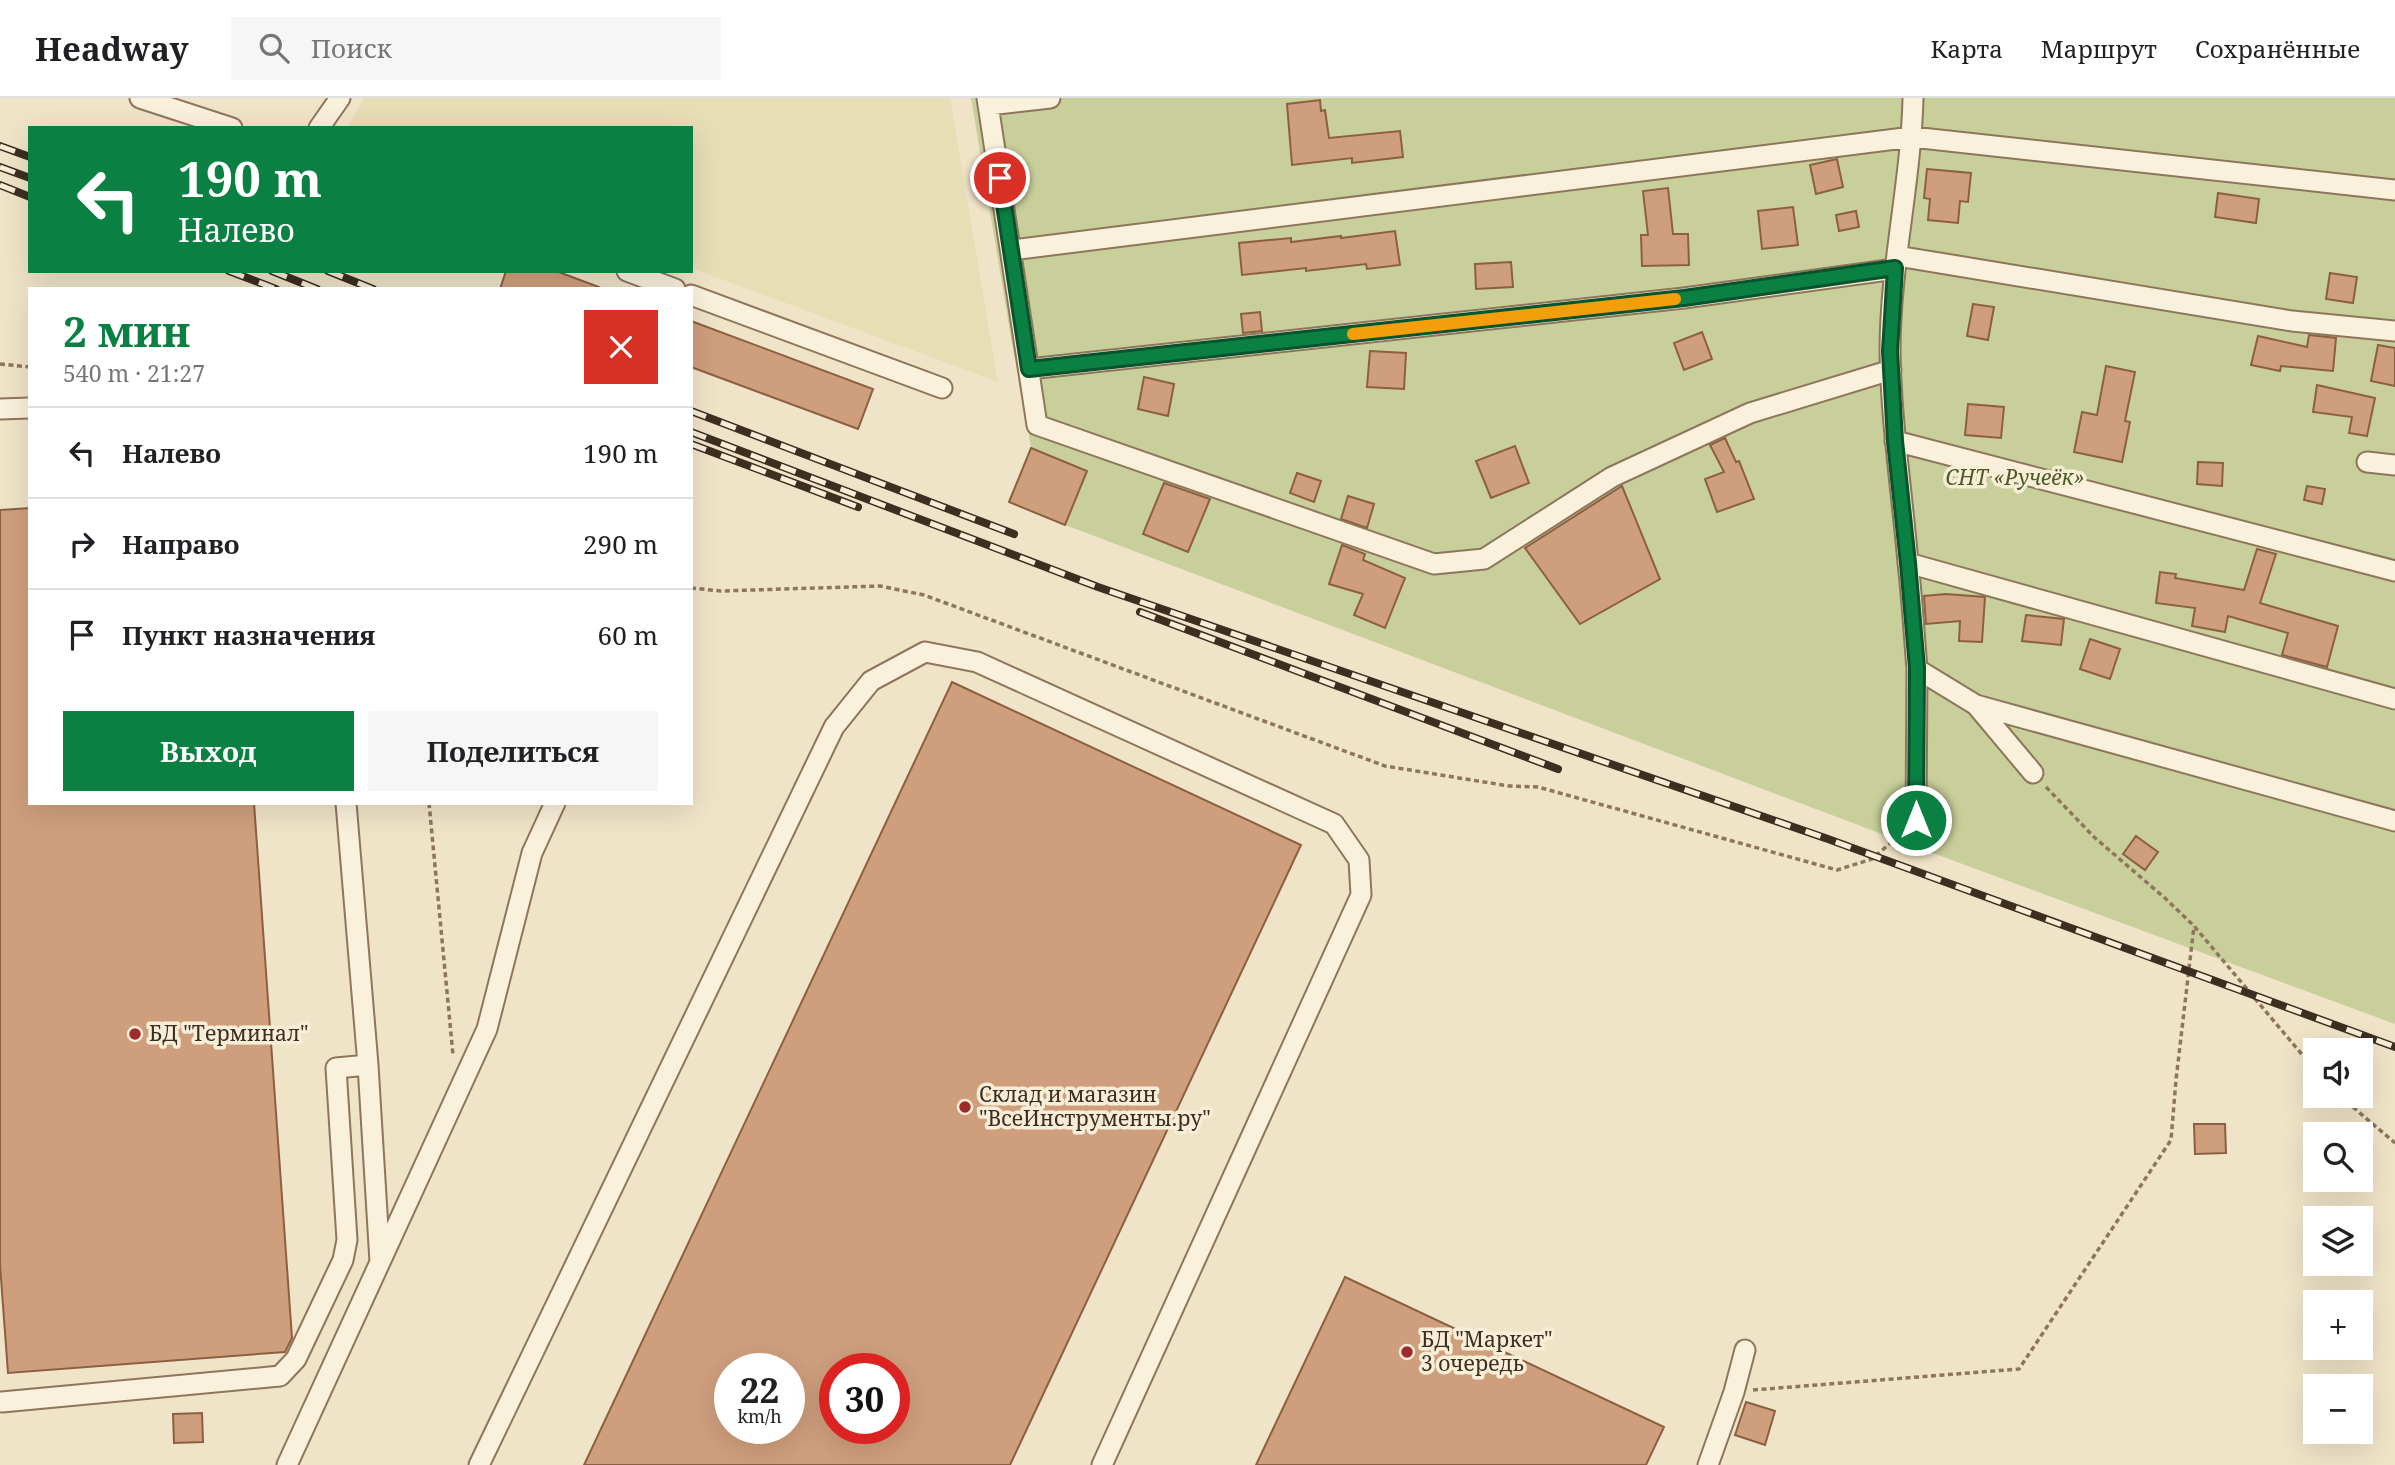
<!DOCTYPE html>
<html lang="ru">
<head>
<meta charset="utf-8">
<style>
	:root { --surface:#fff; --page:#f6f6f6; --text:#202124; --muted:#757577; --line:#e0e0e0; --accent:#0b8043 }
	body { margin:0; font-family:"Noto Serif",serif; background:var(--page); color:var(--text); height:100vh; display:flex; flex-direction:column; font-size:26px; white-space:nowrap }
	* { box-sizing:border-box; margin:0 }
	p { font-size:23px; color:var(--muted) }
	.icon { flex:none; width:38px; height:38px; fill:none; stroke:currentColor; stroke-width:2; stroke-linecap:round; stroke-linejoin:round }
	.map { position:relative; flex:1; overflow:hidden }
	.panel { position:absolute; left:28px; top:189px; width:665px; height:518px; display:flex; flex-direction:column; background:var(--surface); border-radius:0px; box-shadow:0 7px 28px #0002 }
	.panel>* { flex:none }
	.guide { position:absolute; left:28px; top:28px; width:665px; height:147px; border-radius:0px; box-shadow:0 7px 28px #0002; background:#0b8043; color:#fff; overflow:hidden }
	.buttons { position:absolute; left:2303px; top:940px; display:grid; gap:14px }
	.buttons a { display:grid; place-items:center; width:70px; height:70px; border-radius:0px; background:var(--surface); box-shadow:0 7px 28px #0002; font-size:35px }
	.speed { position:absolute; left:714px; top:1255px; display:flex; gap:14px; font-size:35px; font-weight:700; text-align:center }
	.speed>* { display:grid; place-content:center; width:91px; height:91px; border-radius:50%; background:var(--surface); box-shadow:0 7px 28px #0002; line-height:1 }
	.speed small { font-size:18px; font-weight:400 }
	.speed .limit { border:10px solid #d22; background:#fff; color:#111 }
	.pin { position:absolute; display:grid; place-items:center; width:60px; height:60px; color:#fff; margin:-30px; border:4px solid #fff; border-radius:50%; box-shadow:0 2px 7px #0007 }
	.me { position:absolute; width:77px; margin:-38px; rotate:0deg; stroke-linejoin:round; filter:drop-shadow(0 0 5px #0008) }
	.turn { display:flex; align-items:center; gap:24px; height:147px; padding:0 35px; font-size:32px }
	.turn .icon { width:91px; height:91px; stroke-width:2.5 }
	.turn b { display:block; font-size:49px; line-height:60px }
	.round { display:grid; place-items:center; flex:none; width:74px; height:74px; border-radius:0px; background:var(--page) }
	.overview { display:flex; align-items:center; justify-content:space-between; height:119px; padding:0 35px }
	h1 { font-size:42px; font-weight:700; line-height:52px; color:var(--accent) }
	.primary-button { display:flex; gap:14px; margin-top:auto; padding:14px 35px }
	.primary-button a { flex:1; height:80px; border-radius:0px; background:var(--accent); color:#fff; font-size:28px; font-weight:700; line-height:80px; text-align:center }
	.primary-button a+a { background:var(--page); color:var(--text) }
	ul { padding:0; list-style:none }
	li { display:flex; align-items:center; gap:21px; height:91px; padding:0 35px; border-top:2px solid var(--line) }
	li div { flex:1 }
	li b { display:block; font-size:26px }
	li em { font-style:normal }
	header { display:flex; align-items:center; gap:42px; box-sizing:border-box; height:98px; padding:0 35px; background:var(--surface); border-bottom:2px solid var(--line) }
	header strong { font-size:33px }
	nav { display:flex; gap:38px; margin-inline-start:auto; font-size:24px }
	.search { width:490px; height:63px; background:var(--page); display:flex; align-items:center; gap:18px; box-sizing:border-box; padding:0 24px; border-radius:0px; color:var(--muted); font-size:26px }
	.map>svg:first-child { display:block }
	.farmland { fill:#e6deb5 }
	.green { fill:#c9cf9b }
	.building { fill:#cf9f7d; stroke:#8d5f41; stroke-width:2; fill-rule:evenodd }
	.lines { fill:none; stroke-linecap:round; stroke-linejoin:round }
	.minor-casing { stroke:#8d765c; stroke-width:23 }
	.path { stroke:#8d765c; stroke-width:3.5; stroke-dasharray:5 3.5; stroke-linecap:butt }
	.minor { stroke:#faf1dc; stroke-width:19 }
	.rail-casing { stroke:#3d2e20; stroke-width:8 }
	.rail { stroke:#f7eed8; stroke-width:5; stroke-dasharray:16; stroke-linecap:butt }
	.route-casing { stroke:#07532c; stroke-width:18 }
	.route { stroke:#0b8043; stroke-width:12 }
	.slow { stroke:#f59e0b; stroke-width:12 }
	.poi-dot { fill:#9e2a2b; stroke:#f7eed8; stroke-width:2.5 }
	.labels { text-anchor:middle; stroke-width:7; stroke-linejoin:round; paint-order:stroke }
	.park-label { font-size:21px; font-style:italic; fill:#4d5a26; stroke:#f7eed8 }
	.poi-label { font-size:21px; fill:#3d2e20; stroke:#f7eed8; text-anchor:start }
</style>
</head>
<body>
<header>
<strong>Headway</strong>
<div class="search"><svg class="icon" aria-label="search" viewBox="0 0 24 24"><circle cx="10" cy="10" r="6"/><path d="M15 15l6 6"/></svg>Поиск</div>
<nav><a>Карта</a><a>Маршрут</a><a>Сохранённые</a></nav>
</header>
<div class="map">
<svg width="2395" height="1367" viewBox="0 0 2395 1367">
	<rect width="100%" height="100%" fill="#f0e4c8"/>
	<path class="farmland" d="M364 0H950L998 284 691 170V30H347Z"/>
	<path class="green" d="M971 0H2395V926L1911 747 1044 419 1012 246Z"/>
	<path class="building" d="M1320 2 1321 13 1325 12 1329 40 1400 33 1403 59 1352 65V60L1292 67 1287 6Z
		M1837 61 1843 89 1816 96 1810 67Z
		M1927 71 1971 75 1968 104 1960 103 1958 125 1928 122 1930 101 1924 100Z
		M1668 90 1673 136H1688L1689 167 1642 168 1641 137H1648L1643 93Z
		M2218 95 2259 101 2256 125 2215 119Z
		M1793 109 1798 147 1762 151 1758 113Z
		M1856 113 1859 129 1839 133 1836 117Z
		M1395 133 1400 167 1367 171 1366 166 1306 173V170L1242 177 1239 145 1291 140V144L1341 138V140Z
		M1511 164 1513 189 1476 191 1475 166Z
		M506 173H556L599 189 598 191H500Z
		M2330 175 2357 179 2353 205 2326 201Z
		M1973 206 1994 209 1988 242 1967 238Z
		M1260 214 1262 233 1243 235 1241 216Z
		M691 223 873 291 858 331 691 269Z
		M1702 234 1712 261 1684 272 1674 245Z
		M2309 237 2336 240 2333 273 2281 268 2280 273 2251 267 2258 238 2307 249Z
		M2378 247 2395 250V288L2371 283Z
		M1370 253 1406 255 1404 291 1367 289Z
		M2106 268 2135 274 2125 323 2130 324 2122 364 2074 354 2082 314 2097 317Z
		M1144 279 1174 286 1168 318 1138 311Z
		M2317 287 2375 300 2367 338 2349 335 2352 319 2313 314Z
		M1968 306 2004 309 2001 340 1965 337Z
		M1725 340 1736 364 1739 363 1754 401 1717 414 1705 381 1724 374 1710 347Z
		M1515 348 1529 385 1491 400 1476 363Z
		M1031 350 1087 373 1065 427 1009 404Z
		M2198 364 2223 365 2222 388 2197 386Z
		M1297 375 1321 383 1314 404 1290 395Z
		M1164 385 1210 401 1188 454 1143 436Z
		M1622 388 1660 481 1580 526 1525 450Z
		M2307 388 2325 391 2322 406 2304 402Z
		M1348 398 1374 406 1367 430 1341 421Z
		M30 410V705H254L292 1240 285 1254 8 1275 0 1167V412Z
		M1342 447 1365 456 1363 462 1405 480 1385 530 1354 517 1363 496 1329 486Z
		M2257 451 2276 456 2260 505 2338 528 2327 569 2282 557 2288 535 2228 518 2225 534 2192 528 2195 510 2156 505 2160 474 2176 476 2175 480 2244 492Z
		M1946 496 1985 499 1982 544 1959 543 1960 523 1926 526 1924 498Z
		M2026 517 2064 521 2061 547 2022 543Z
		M2090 541 2120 551 2110 581 2080 571Z
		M952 584 1301 747 1010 1367H584ZM730 1270H789V1330H730ZM835 1270H894V1330H835Z
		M2136 738 2158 754 2145 772 2123 756Z
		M2194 1026H2225L2226 1055 2195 1056Z
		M1345 1179 1664 1329 1646 1367H1256Z
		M1746 1304 1775 1313 1765 1347 1735 1337Z
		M202 1315 203 1344 174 1345 173 1316Z"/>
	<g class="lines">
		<defs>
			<path id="minor" d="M140 0 232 30
				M987 0 1037 327 1434 466 1484 461 1612 379 1750 315 1891 272
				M1913 0C1911 85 1890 168 1890 253 1891 324 1902 394 1908 465 1912 500 1914 535 1917 571L1976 607 2033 675
				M989 7 1050 0
				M319 30 340 0
				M1012 152 1912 39 2395 92
				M1897 158 2292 223 2395 233
				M627 173 675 191
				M691 197 942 290
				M1029 271 1684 200 1895 171
				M0 311 30 310
				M1895 343 2395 473
				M2367 364 2395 367
				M1908 465 2395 601
				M1976 607 2395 723
				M346 705 368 967
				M1916 722 1917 571
				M2 1304 280 1278 296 1261 343 1162 347 1142 336 970 368 967 380 1164
				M287 1367 487 931 532 755 555 705
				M479 1367 834 629 871 583 925 554 977 564 1334 726 1359 762 1361 797 1102 1367
				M1708 1367 1734 1294 1745 1252"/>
		</defs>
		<use href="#minor" class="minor-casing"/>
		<path class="path" d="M0 266 30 269
			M691 490 721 493 880 488 924 497 1385 668 1509 688 1538 689 1837 772 1872 761 1902 735
			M2046 689 2094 739 2166 801 2194 828 2315 972
			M429 705 453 957
			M2340 998 2395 1045
			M1753 1292 2019 1271 2171 1042 2176 982 2194 828"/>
		<use href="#minor" class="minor"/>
		<defs>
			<path id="rail" d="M0 48 30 59
				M0 69 30 80
				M0 87 30 99
				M229 173 276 191
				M272 173 317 191
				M328 173 373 191
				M691 313 1014 436
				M691 334 1098 489 1828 741 2395 949
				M691 346 858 409
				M1140 514 1558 671"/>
		</defs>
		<use href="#rail" class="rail-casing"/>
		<use href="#rail" class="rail"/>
	</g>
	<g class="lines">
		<defs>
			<path id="route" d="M1000 80 1029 271 1684 200 1895 170 1890 253 1895 343 1908 465 1917 570 1916 722"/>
		</defs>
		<use href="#route" class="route-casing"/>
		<use href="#route" class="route"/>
		<path class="slow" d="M1353 236 1675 201"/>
	</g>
	<g class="poi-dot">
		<circle cx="135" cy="936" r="7"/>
		<circle cx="965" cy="1009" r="7"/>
		<circle cx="1407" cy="1254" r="7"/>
	</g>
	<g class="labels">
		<g class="park-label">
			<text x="2015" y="387">СНТ «Ручеёк»</text>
		</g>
		<g class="poi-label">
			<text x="149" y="943">БД "Терминал"</text>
			<text x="979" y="1004">Склад и магазин<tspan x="979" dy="24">"ВсеИнструменты.ру"</tspan></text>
			<text x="1421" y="1249">БД "Маркет"<tspan x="1421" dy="24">3 очередь</tspan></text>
		</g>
	</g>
</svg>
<div class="buttons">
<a><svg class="icon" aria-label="sound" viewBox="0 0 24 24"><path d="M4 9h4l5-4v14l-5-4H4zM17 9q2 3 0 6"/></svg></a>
<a><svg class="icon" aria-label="search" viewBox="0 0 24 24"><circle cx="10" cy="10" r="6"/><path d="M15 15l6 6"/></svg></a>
<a><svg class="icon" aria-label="layers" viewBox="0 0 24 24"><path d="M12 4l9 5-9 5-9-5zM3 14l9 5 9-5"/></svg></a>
<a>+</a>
<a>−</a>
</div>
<div class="speed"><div>22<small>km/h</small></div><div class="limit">30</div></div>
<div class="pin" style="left:1000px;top:80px;background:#d93025"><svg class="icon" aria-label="arrive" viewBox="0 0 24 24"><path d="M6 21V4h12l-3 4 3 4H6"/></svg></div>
<svg class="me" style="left:1916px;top:722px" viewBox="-20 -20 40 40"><circle r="17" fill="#0b8043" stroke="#fff" stroke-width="3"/><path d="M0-11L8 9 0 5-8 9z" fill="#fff"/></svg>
<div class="guide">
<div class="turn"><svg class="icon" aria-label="left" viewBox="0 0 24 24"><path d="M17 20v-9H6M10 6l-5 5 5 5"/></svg><div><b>190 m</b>Налево</div></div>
</div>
<section class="panel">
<div class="overview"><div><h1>2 мин</h1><p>540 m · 21:27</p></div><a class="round" style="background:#d93025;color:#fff"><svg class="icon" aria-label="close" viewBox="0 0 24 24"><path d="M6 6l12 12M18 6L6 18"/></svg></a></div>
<ul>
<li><svg class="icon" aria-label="left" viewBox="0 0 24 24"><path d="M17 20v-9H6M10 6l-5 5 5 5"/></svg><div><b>Налево</b></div><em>190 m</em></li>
<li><svg class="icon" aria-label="right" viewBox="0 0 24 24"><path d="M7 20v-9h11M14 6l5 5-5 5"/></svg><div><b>Направо</b></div><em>290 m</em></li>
<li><svg class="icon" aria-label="arrive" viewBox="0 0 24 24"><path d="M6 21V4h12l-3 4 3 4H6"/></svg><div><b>Пункт назначения</b></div><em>60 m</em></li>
</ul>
<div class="primary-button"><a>Выход</a><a>Поделиться</a></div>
</section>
</div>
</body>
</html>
